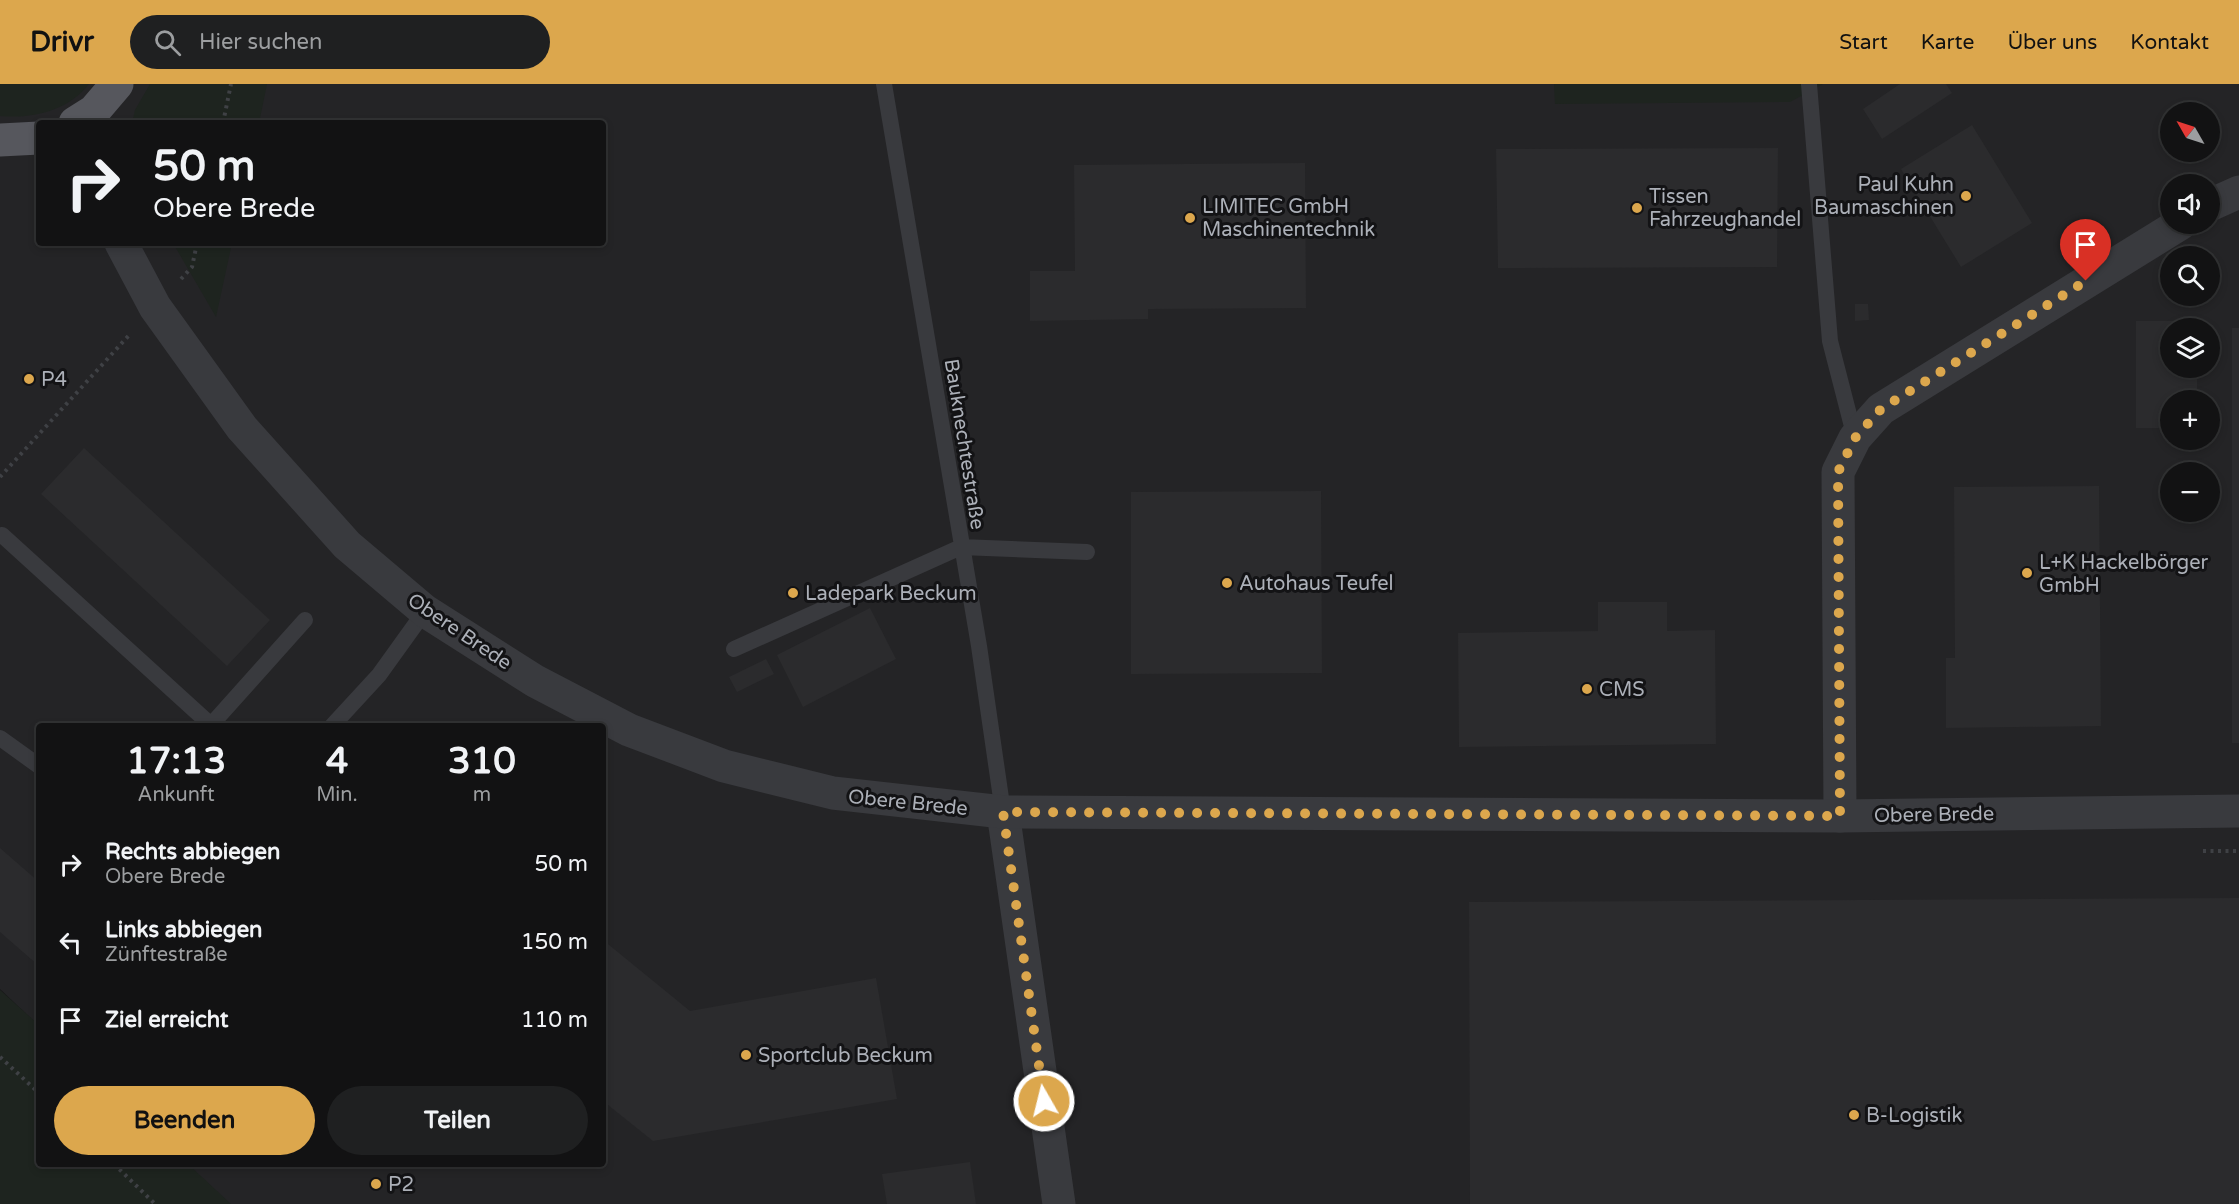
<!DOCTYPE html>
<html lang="de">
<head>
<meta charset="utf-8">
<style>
	:root { --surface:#121213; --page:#1f2021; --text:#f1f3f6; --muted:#9c9ea0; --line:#313233; --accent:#dca74d }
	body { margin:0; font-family:"Varela Round",sans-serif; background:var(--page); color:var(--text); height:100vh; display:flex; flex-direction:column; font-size:22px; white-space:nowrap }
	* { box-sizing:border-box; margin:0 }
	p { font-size:20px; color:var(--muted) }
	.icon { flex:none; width:33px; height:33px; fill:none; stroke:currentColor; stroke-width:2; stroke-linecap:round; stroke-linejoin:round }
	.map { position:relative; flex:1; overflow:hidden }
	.side { position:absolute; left:36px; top:639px; width:570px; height:444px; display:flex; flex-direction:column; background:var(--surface); border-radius:6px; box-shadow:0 3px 9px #0003,0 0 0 2px var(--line) }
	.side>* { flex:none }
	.hud { position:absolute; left:36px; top:36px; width:570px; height:126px; border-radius:6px; box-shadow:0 3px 9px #0003,0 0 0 2px var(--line); background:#121213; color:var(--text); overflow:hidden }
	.needle { width:39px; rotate:309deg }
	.tools { position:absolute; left:2160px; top:18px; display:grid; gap:12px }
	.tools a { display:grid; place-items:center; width:60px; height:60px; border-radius:50%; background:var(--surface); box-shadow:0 3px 9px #0003,0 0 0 2px var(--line); font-size:30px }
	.pin { position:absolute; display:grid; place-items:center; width:51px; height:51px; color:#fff; margin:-62px -26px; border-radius:50% 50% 50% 0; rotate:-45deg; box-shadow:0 0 6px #0007 }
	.pin .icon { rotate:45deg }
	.me { position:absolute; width:66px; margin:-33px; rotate:352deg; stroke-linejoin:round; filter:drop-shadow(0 0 4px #0008) }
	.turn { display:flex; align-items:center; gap:21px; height:126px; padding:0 18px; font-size:27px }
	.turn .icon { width:78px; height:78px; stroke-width:2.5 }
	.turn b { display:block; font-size:42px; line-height:51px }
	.eta { display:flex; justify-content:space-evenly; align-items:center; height:102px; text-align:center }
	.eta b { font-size:36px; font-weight:700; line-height:42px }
	.action { display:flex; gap:12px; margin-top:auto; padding:12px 18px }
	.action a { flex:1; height:69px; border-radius:36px; background:var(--accent); color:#111; font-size:24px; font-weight:700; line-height:69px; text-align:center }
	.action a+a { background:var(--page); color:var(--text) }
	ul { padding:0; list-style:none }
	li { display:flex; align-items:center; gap:18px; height:78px; padding:0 18px }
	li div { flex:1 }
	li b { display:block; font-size:22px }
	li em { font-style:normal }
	header { display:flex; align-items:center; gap:36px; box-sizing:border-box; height:84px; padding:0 30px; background:var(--accent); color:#111 }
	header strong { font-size:28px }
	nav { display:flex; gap:33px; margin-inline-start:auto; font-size:21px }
	.search { width:420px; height:54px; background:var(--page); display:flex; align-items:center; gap:15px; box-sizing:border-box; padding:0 21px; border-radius:33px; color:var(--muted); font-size:22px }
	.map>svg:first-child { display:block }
	.built { fill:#242426; fill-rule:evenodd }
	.green { fill:#1e241f }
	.building { fill:#2b2b2d }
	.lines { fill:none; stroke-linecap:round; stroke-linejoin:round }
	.path { stroke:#3f4145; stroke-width:4; stroke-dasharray:3 4.5; stroke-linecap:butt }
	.service { stroke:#393a3e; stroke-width:16 }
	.minor { stroke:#393a3e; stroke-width:33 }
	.tertiary { stroke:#393a3e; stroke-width:33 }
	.primary { stroke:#56575d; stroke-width:33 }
	.route { stroke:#dca74d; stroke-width:10; stroke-dasharray:0 18 }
	.poi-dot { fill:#dca74d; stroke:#131315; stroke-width:2 }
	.labels { text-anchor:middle; stroke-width:6; stroke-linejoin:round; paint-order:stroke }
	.poi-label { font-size:20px; fill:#acb0b8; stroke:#131315; text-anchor:start }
	.street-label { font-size:20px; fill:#acb0b8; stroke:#131315 }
</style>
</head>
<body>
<header>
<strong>Drivr</strong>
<div class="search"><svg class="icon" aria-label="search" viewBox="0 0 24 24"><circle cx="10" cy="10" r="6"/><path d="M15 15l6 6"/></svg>Hier suchen</div>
<nav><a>Start</a><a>Karte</a><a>Über uns</a><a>Kontakt</a></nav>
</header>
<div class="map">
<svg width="2239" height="1120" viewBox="0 0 2239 1120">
	<rect width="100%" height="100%" fill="#181819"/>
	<path class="built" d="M0 0H2239V1120H230L187 1080H603V642H39V942L0 905ZM2170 28H2210V68H2170ZM39 39H603V159H39ZM2170 100H2210V140H2170ZM2170 172H2210V212H2170ZM2170 244H2210V284H2170ZM2170 316H2210V356H2170ZM2170 388H2210V428H2170Z"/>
	<path class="green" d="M0 0H89C68 27 32 35 0 32Z
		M150 0H267L259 39H132L135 26Z
		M1554 0H1823L1790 18 1555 20Z
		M173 159H232L216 233Z
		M0 906 39 941V1080H188L231 1120H0Z"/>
	<path class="building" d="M1900 0H1946L1952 9 1882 55 1863 25Z
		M1972 41 2032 139 1961 183 1901 85Z
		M1778 64 1777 183 1498 184 1496 65Z
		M1305 79 1306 224 1148 225V235L1030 237V187H1075L1074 81Z
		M1855 220H1868L1869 236 1855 237Z
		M2136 237H2197V244H2170V284H2197V316H2170V344H2136Z
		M2232 244H2239V659H2232Z
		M84 364 270 536 227 582 41 410Z
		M2099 402 2101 642 1946 644V574H1955L1954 403Z
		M1321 407 1322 589 1131 590V408Z
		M1598 518H1667V547L1715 546 1716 660 1459 663 1458 549 1598 547Z
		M870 524 896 575 803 623 777 571Z
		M766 575 774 590 737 608 729 593Z
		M0 764 39 798V882L0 848Z
		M2239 814V1120H1470L1469 818Z
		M603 856 690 927 876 894 897 1015 653 1057 603 1017Z
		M970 1078 976 1120H887L882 1090Z"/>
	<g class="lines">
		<path class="path" d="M223 39 231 0
			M181 195 192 183 197 159
			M0 393 131 249
			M2203 767H2239
			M0 973 39 1009
			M114 1080 155 1120"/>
		<path class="service" d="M884 0 979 562 1003 728
			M1809 0 1830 257 1855 354
			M2 451 212 642
			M734 565 961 463 1087 468
			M211 641 305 536
			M332 642 379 591 425 527
			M0 654 39 682"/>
		<path class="minor" d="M2210 121 2239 108
			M1003 728 1059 1120
			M1840 732 1838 388 1855 354 1881 325 2180 140"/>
		<path class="tertiary" d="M121 159 155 223 242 344 347 461 425 527 535 597 629 646 724 682 833 709 1003 728 1840 732 2239 727"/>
		<path class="primary" d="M75 39 94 27 117 0
			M0 56 39 54"/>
	</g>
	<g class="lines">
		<path class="route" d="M1044 1017 1003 728 1840 732 1838 388 1855 354 1881 325 2086 197"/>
	</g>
	<g class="poi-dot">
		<circle cx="1966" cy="112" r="6"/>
		<circle cx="1637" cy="124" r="6"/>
		<circle cx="1190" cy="134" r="6"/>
		<circle cx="29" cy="295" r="6"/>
		<circle cx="2027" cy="489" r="6"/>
		<circle cx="1227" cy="499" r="6"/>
		<circle cx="793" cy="509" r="6"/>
		<circle cx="1587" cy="605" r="6"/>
		<circle cx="746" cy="971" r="6"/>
		<circle cx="1854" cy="1031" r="6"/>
		<circle cx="376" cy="1100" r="6"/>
	</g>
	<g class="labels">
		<g class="poi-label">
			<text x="1954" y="107" text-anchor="end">Paul Kuhn<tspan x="1954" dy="23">Baumaschinen</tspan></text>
			<text x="1649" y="119">Tissen<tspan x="1649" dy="23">Fahrzeughandel</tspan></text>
			<text x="1202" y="129">LIMITEC GmbH<tspan x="1202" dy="23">Maschinentechnik</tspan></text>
			<text x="41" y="302">P4</text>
			<text x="2039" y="485">L+K Hackelbörger<tspan x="2039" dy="23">GmbH</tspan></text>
			<text x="1239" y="506">Autohaus Teufel</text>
			<text x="805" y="516">Ladepark Beckum</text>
			<text x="1599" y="612">CMS</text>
			<text x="758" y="978">Sportclub Beckum</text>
			<text x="1866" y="1038">B-Logistik</text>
			<text x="388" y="1107">P2</text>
		</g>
		<g class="street-label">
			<text transform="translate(965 360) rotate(81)" y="7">Bauknechtestraße</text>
			<text transform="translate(460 547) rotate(34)" y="7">Obere Brede</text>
			<text transform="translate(908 718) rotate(6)" y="7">Obere Brede</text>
			<text transform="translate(1934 730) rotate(-1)" y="7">Obere Brede</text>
		</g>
	</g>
</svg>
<div class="tools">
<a><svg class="needle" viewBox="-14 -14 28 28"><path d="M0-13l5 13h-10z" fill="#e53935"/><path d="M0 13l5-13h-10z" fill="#9c9ea0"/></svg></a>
<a><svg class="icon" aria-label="sound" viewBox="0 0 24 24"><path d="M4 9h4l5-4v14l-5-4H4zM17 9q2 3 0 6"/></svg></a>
<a><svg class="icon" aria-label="search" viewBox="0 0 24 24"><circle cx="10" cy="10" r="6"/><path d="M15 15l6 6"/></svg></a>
<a><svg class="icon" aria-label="layers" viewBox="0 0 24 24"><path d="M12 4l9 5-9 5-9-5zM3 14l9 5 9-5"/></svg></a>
<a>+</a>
<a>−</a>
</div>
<div class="pin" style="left:2086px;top:197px;background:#d93025"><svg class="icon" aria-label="arrive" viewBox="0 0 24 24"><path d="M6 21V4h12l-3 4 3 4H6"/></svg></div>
<svg class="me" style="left:1044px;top:1017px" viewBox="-20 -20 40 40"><circle r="17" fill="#dca74d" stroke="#fff" stroke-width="3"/><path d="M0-11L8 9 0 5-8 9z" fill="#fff"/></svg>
<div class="hud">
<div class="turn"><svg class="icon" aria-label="right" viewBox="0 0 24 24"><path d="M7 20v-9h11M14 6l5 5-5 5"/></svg><div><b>50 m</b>Obere Brede</div></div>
</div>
<section class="side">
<div class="eta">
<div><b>17:13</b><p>Ankunft</p></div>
<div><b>4</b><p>Min.</p></div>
<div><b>310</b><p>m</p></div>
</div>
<ul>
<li><svg class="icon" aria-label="right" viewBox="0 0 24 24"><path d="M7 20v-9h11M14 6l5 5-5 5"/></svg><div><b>Rechts abbiegen</b><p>Obere Brede</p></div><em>50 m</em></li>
<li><svg class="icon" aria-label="left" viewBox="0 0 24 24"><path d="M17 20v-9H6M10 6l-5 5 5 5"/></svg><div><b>Links abbiegen</b><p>Zünftestraße</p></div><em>150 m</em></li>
<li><svg class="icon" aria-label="arrive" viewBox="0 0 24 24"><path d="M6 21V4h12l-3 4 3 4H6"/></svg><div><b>Ziel erreicht</b></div><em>110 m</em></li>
</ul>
<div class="action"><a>Beenden</a><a>Teilen</a></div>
</section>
</div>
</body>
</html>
